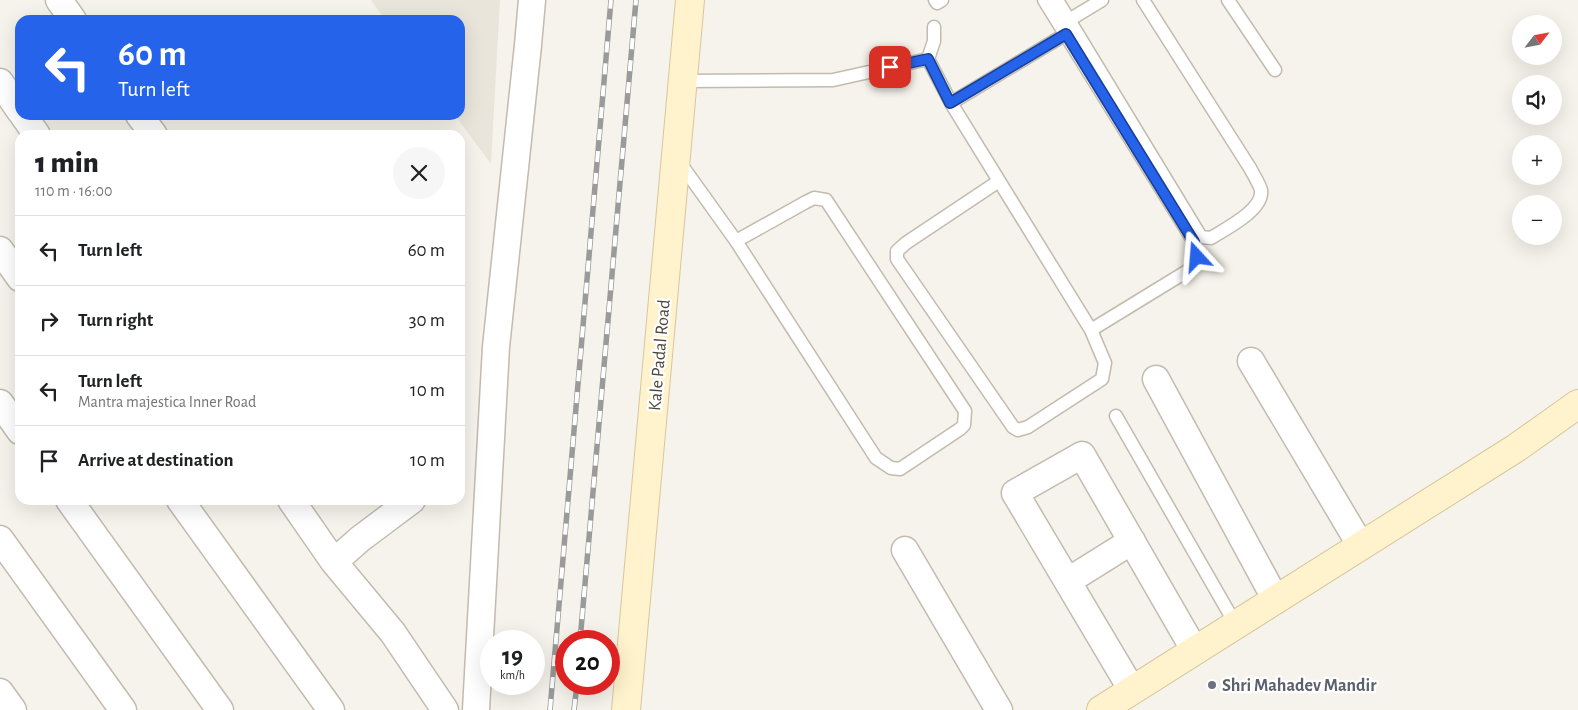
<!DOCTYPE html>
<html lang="en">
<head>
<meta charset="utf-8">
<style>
	:root { --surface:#fff; --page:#f6f6f6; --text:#202124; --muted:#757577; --line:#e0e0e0 }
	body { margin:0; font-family:"Alegreya Sans",sans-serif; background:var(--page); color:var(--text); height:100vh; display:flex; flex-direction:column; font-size:19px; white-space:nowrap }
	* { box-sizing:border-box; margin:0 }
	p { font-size:16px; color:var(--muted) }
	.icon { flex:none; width:28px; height:28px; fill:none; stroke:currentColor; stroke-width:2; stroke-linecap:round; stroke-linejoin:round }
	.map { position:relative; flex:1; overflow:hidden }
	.details { position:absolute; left:15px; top:130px; width:450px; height:375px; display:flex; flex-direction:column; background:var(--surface); border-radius:15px; box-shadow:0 5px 20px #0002 }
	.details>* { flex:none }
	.hud { position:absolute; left:15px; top:15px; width:450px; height:105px; border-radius:15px; box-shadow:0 5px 20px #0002; background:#2563eb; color:#fff; overflow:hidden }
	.needle { width:32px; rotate:58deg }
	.fabs { position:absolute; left:1512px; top:15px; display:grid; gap:10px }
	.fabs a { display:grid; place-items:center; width:50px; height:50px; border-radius:50%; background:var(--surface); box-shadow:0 5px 20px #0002; font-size:25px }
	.speed { position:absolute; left:480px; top:630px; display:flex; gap:10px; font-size:25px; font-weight:700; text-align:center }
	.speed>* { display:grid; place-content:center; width:65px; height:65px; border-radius:50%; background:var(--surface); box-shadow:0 5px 20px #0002; line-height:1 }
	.speed small { font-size:12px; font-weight:400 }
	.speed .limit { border:8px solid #d22; background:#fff; color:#111 }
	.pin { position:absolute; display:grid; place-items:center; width:42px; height:42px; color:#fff; margin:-21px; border-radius:10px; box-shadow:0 2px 8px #0006 }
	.me { position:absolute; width:55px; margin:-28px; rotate:341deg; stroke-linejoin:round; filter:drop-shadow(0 0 4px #0008) }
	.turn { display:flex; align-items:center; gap:18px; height:105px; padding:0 20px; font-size:22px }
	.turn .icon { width:65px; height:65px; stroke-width:2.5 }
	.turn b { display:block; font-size:35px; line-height:42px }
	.round { display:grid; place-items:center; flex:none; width:52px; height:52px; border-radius:26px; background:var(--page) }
	.head { display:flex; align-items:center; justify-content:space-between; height:85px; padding:0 20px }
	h1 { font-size:30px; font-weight:800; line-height:38px }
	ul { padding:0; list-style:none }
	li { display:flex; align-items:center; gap:15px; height:70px; padding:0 20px; border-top:1px solid var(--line) }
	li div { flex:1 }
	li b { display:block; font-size:19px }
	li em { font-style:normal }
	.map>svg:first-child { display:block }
	.residential { fill:#eae5da }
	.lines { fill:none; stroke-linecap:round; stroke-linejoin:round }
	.lane-casing { stroke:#c2bbae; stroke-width:15 }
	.street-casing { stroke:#c2bbae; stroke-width:29 }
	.secondary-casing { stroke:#d6c79b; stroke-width:30 }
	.lane { stroke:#fff; stroke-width:12 }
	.street { stroke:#fff; stroke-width:26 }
	.secondary { stroke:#fff3cd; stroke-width:28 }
	.rail-casing { stroke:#9a9a9a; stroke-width:5.5 }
	.rail { stroke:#fff; stroke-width:4; stroke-dasharray:11; stroke-linecap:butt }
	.route-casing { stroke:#184099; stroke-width:12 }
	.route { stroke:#2563eb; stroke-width:9 }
	.worship-dot { fill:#6b7280; stroke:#fff; stroke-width:2 }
	.labels { text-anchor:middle; stroke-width:4.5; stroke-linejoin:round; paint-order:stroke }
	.street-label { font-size:18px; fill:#4b4439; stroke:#fff }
	.worship-label { font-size:18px; font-weight:bold; fill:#5b616d; stroke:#fff; text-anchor:start }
</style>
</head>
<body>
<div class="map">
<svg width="1578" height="710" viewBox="0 0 1578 710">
	<rect width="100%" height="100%" fill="#f6f3ec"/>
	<path class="residential" d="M371 0H500L491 164 455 115H460V20H385Z"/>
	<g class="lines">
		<defs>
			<path id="lane" d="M935 0 937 3 942 0
				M1044 0 1194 242C1198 253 1198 260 1189 270L1091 330
				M1057 0 1201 237 1211 238C1225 229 1264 210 1261 190 1259 183 1253 174 1250 168L1143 0
				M1228 0 1275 70
				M1069 20 1102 0
				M928 59 951 103 1091 330 1105 363 1102 379 1028 427 1018 430 1013 427 897 259V251L906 243 999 181
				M684 81 833 80 928 59 934 41V27
				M951 103 1066 34
				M678 160 736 241 876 458 891 468 900 469 960 429 964 425 965 411 826 200 814 198 806 202 736 241
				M1116 416 1236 625"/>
			<path id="street" d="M59 0 73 20
				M0 82 20 111
				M23 115 37 135
				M139 115 154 135
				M0 250 20 278
				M1251 361 1361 546
				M1156 379 1276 600
				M0 403 20 431
				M69 500 220 710
				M180 500 331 710
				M291 500 334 562 360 539 412 500
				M0 539 123 710
				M905 550 999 710
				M334 562 393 633 445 710
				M1068 581 1132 541
				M1132 690 1015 493 1082 455 1195 651
				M0 692 13 710
				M476 710 496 347 528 45 532 0"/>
			<path id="secondary" d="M626 710 690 0
				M1101 710 1516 448 1578 404"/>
		</defs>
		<use href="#lane" class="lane-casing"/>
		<use href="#street" class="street-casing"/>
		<use href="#secondary" class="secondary-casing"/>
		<use href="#lane" class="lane"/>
		<use href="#street" class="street"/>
		<use href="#secondary" class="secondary"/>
		<defs>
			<path id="rail" d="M580 641 636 0
				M550 710 611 0
				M574 710 577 684"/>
		</defs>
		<use href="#rail" class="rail-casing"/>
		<use href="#rail" class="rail"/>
	</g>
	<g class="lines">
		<defs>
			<path id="route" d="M890 67 928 59 950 103 1066 34 1194 242 1197 250V257"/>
		</defs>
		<use href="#route" class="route-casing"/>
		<use href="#route" class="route"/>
	</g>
	<circle class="worship-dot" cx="1212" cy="685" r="5"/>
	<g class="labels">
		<g class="street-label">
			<text transform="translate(659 355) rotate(-85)" y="6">Kale Padal Road</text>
		</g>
		<g class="worship-label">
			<text x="1222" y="691">Shri Mahadev Mandir</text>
		</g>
	</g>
</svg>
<div class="fabs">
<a><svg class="needle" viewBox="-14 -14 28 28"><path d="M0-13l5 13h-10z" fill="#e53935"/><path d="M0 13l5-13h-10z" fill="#757577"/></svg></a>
<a><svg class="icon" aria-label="sound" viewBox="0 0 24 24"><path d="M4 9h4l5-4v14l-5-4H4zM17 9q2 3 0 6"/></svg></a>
<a>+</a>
<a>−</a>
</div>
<div class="speed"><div>19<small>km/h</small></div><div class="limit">20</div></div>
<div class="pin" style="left:890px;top:67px;background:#d93025"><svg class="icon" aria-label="arrive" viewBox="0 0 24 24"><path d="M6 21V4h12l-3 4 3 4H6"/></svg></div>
<svg class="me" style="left:1197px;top:257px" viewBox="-20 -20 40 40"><path d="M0-17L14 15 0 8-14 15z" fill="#2563eb" stroke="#fff" stroke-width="4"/></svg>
<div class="hud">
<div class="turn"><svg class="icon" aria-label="left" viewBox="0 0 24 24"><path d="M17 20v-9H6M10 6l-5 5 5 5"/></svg><div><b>60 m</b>Turn left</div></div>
</div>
<section class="details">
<div class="head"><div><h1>1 min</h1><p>110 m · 16:00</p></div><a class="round"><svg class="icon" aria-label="close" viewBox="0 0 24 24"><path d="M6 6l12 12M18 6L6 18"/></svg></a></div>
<ul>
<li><svg class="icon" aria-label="left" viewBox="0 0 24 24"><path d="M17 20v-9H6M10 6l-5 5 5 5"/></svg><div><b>Turn left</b></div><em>60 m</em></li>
<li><svg class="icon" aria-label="right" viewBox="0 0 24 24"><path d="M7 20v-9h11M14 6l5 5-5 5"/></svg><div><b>Turn right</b></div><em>30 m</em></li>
<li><svg class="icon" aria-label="left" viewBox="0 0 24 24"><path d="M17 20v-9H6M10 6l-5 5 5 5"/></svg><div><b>Turn left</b><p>Mantra majestica Inner Road</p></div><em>10 m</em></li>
<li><svg class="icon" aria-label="arrive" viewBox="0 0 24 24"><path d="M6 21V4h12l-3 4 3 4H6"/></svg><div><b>Arrive at destination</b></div><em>10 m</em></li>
</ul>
</section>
</div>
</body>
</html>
